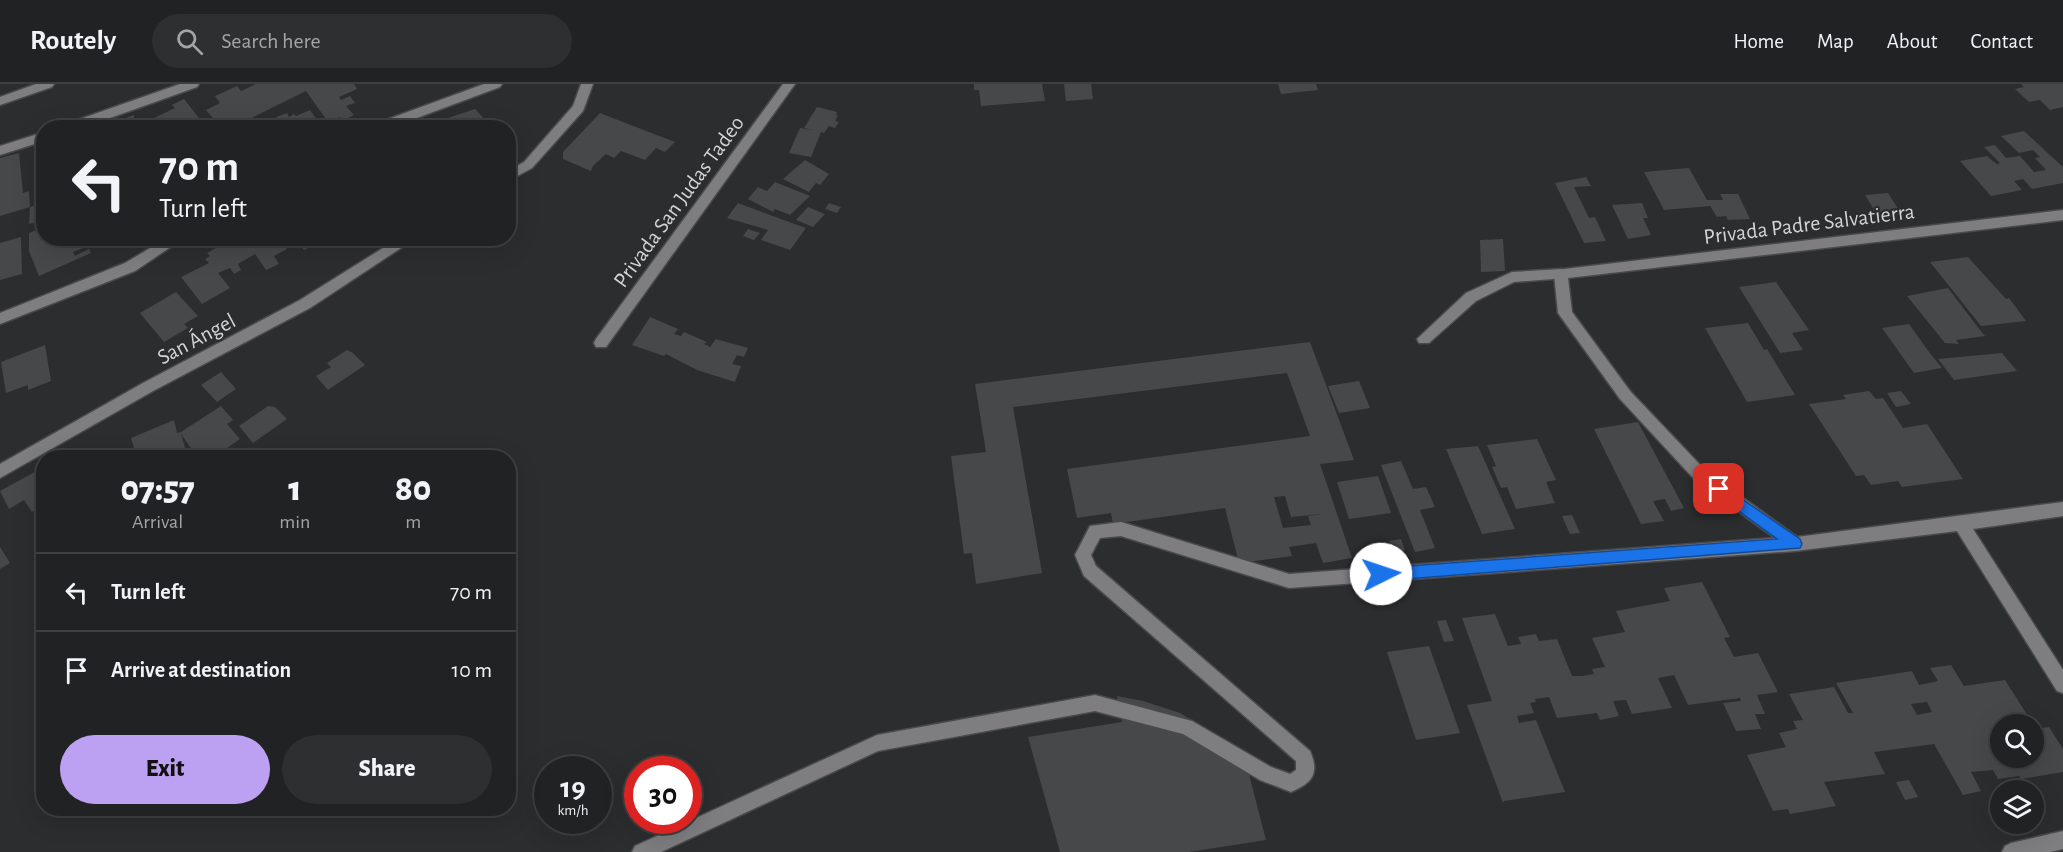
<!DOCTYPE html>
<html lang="en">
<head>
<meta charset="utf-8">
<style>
	:root { --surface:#212223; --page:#2d2f30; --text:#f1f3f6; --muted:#a2a4a6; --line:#3e3f41; --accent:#bca0f2 }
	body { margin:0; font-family:"Alegreya Sans",sans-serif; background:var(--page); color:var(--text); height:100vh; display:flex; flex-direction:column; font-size:22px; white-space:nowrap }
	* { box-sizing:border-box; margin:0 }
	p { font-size:20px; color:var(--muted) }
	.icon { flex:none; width:33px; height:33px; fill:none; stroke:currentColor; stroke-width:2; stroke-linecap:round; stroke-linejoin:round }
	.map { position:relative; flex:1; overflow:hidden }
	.side { position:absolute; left:36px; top:366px; width:480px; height:366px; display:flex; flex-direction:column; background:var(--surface); border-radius:24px; box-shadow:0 6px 24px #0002,0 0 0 2px var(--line) }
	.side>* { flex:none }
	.top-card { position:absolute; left:36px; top:36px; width:480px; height:126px; border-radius:24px; box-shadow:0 6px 24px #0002,0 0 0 2px var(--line); background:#212223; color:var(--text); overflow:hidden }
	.tools { position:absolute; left:1990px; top:630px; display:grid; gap:12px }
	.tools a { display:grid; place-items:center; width:54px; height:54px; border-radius:50%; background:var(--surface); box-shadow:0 6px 24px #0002,0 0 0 2px var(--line); font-size:30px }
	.speed { position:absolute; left:534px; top:672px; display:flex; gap:12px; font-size:30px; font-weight:700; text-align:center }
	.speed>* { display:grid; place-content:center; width:78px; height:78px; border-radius:50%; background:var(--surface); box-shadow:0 6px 24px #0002,0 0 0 2px var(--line); line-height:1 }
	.speed small { font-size:15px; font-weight:400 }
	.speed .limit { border:9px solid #d22; background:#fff; color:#111 }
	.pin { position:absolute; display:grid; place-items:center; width:51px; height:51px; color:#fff; margin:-26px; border-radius:12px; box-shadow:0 3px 9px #0006 }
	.me { position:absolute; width:66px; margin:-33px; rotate:86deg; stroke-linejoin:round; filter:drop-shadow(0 0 4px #0008) }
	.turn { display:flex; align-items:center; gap:21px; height:126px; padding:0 24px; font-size:27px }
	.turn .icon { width:78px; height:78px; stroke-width:2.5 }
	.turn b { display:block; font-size:42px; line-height:51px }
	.eta { display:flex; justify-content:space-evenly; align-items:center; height:102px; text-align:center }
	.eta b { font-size:36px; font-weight:800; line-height:42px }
	.primary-button { display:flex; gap:12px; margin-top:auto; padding:12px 24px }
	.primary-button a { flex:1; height:69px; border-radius:36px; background:var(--accent); color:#111; font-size:24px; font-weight:800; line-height:69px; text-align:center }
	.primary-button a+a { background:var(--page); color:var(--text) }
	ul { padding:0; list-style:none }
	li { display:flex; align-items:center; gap:18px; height:78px; padding:0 24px; border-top:2px solid var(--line) }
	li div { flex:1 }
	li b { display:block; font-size:22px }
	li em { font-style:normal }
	header { display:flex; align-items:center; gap:36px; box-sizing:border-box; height:84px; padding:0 30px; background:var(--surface); border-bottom:2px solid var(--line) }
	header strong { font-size:28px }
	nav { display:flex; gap:33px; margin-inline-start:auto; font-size:21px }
	.search { width:420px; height:54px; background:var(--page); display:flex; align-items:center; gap:15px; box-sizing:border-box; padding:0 21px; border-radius:33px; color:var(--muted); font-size:22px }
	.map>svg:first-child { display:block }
	.building { fill:#47484a; fill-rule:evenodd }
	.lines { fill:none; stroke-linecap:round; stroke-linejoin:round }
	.service-casing { stroke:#4a4a4d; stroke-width:3 }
	.minor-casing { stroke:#4a4a4d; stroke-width:3 }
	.secondary-casing { stroke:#4a4a4d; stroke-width:3 }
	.service { fill:#7e7e81; fill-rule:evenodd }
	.minor { fill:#7e7e81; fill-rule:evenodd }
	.secondary { fill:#7e7e81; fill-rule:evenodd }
	.route { fill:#1a73e8; stroke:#114b97; stroke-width:1.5 }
	.labels { text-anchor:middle; stroke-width:4.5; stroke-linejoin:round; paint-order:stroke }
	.street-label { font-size:22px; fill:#d3d4d5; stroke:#2c2d2f }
</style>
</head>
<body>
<header>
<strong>Routely</strong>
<div class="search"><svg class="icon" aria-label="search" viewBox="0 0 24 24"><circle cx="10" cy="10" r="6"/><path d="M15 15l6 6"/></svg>Search here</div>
<nav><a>Home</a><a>Map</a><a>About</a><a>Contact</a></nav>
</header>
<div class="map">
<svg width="2063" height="768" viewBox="0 0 2063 768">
	<rect width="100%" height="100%" fill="#2c2d2f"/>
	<path class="building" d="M256 0H354L357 5 339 13 341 16 350 12 355 19 346 22 354 31 342 37 340 33 328 38 306 7 231 44H214L222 39 221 37 217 39 206 26 220 19 215 12 237 2 241 7Z
		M974 0H1042L1045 17 981 22 979 6H974Z
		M1064 0H1091L1093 15 1066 17Z
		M1278 0H1316L1318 6 1281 10Z
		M2021 0H2063V23L2050 26 2040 16 2029 18 2015 5 2024 3Z
		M184 15 207 44H156L150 36 175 24 172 21Z
		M817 23 837 28 836 31H838L835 37 839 38 835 44 829 42 824 49 821 48 811 73 789 69 800 44 813 46 804 44Z
		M475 25 489 40 493 37 499 44H449L442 36Z
		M310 26 318 37 306 44H260L269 39 273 43 281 39 276 33 287 29 289 33 294 30 296 32Z
		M600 29 610 33 675 58 665 68 656 64 645 76 621 67 614 74 606 70 593 82 591 87 563 75V68Z
		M134 31 135 44H109V40Z
		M2024 47 2063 83V99L2032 105 2023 95 2014 97 2022 106 1991 112 1960 77 1987 72 1999 82 1997 80 2000 79 1984 63 1995 61 2006 74 2020 72 2034 88 2046 86 2035 74 2040 73 2033 66 2019 69 2001 52Z
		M19 69 23 109 29 107 30 123 44 119V136L29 140 30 123 0 132V74Z
		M805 76 829 90 820 101 816 99 809 108 783 95Z
		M1689 84 1707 116H1723L1720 110H1738L1750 135 1728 136 1726 132 1717 133 1710 122 1664 126 1644 88Z
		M1586 93 1591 102 1574 103 1589 134 1595 133 1606 157 1584 159 1555 99Z
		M775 98 810 112 790 131 775 125 773 128 748 115 758 103 767 107Z
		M1888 109 1899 126 1876 129 1865 111Z
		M738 119 778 134 806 144 790 166 761 156 768 146 727 134Z
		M829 119 841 123 837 129 825 125Z
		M1642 119 1648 134H1643L1651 151 1628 155 1612 121Z
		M808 123 825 130 813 143 796 136Z
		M44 143V154H86L88 162 73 168 75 172 89 165 91 169 39 192 29 167V149Z
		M748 145 760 149 754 156 743 152Z
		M21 153 22 190 0 196V159Z
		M207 154H329L304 166 296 155 285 161 287 165 274 172 279 180 266 186 255 170 238 180 241 186 234 190 230 184 218 189 230 204 202 220 181 193 209 179 205 175 210 172 207 169 216 164Z
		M1503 155 1505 187 1481 188 1480 156Z
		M1968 173 2006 215 2009 214 2026 237 1981 242 1930 178Z
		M1776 198 1809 246 1792 249 1803 266 1780 269 1739 203Z
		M1948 204 1980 246 1985 252 1956 256 1959 260 1945 259 1907 212Z
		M176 208 198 232 184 240 188 244 164 258 140 229Z
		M650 233 678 245 674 250 681 252 684 248 707 258 704 260 710 263 716 255 748 264 744 273 737 271 732 280 741 282 735 298 697 286 666 270 664 272 632 261Z
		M1748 239 1764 266 1767 265 1795 311 1747 318 1705 244Z
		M1909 240 1929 268 1942 284 1914 289 1882 244Z
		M1310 258 1354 376 1320 380 1352 474 1323 479 1316 459 1289 463 1292 472 1239 479 1225 424 1113 440 1111 429 1077 434 1067 385 1310 352 1287 289 1013 323 1042 489 976 500 972 469 964 470 951 372 986 368 975 300ZM1285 412 1291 433 1322 430 1308 432 1311 441 1283 444 1274 413Z
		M45 261 51 297 28 306V301L6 309 1 278Z
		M347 266 353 269 365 281 328 306 316 292 331 283 327 279Z
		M2002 269 2017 287 1954 296 1938 275Z
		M221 288 236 305 217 318 201 301Z
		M1359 297 1370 324 1339 329 1328 302Z
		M1869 307 1876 315 1883 314 1903 344 1927 340 1963 395 1902 403 1898 397 1871 401 1864 391 1856 392 1809 320 1846 315 1843 311Z
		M1901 307 1911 320 1896 323 1887 309Z
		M221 322 233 336 227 340 240 355 213 374H198L181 350 187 371 185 374H141L139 368 136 370 131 354 174 336 177 349 181 348Z
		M268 322 275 323 287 335 253 359 239 342Z
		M1638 338 1684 424 1671 427 1665 415 1653 417 1664 437 1641 440 1594 345Z
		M1537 355 1556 396 1546 398 1555 419 1516 425 1507 403 1501 404 1492 383 1496 382 1487 361Z
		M1478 362 1515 445 1482 450 1446 365Z
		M1401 377 1413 405 1426 403 1435 423 1420 426 1435 464 1415 468 1381 381Z
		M44 383V420L32 428 24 416 9 425 0 407Z
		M1378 392 1391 429 1349 435 1337 398Z
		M1572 431 1580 449 1570 450 1562 432Z
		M1401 455 1405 466 1393 468 1389 457Z
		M0 463 10 479 0 485Z
		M1702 498 1730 553 1724 554 1734 573 1758 569 1778 608 1757 611 1765 630H1755L1761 645 1736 647 1723 619 1741 617 1740 614 1688 621 1674 591 1658 594 1672 624 1632 630 1626 616 1613 617 1619 632 1600 636 1597 629 1557 634 1549 613 1535 615 1536 618 1530 619 1534 629 1517 632 1519 639 1536 636 1565 708 1504 717 1503 719 1467 621 1492 617 1462 534 1495 530 1508 562 1521 560 1518 553 1536 550 1539 557 1557 555 1572 592H1582L1594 590 1592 585 1605 583 1592 554 1625 548 1616 527 1670 517 1664 504Z
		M1446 536 1454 557 1444 558 1437 537Z
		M1429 562 1460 649 1416 656 1387 568Z
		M1951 581 1964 602 2005 596 2033 640H2001V674H2034V642L2036 645 2049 643 2063 665V688L2021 695 2019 692 1998 695 1993 686 1971 688 1981 707 1963 711 1934 660 1874 668 1885 690 1824 698 1836 722 1790 730 1788 725 1773 727 1747 671 1786 663 1779 649 1797 645 1793 637 1803 636 1789 610 1834 603 1848 629H1853L1836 599 1912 587 1919 601 1938 597 1930 584ZM1927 618 1932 628 1917 631 1911 620Z
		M1117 612 1143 617 1180 629 1243 667 1266 756 1189 768H1060L1028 653 1122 638Z
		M1909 696 1918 713 1905 716 1896 698Z"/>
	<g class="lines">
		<defs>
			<path id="service" d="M1561 185 1568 190 1566 194 1514 198 1476 217 1429 259H1419L1417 255 1466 209 1512 188Z"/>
			<path id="minor" d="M180 0H199L197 3 82 44H61L63 41Z
				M484 0H502L500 3 390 44H370L372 41Z
				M581 0H593L583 27 532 84 508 97V87L524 78 573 22Z
				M783 0H795L606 263H596L594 259 596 255Z
				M44 48V57L0 71V62Z
				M2063 126V136L1568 194 1572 228 1630 307 1705 386 1797 453 2063 418V432L1973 445 2063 586V609L2057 607 1957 447 1795 467 1289 504 1121 452 1100 454 1091 471 1096 482 1310 667C1320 690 1312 699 1291 708L1260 696 1183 650 1095 627 878 667 661 768H632L635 762 877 651 1095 611 1192 637 1271 683 1290 690 1296 686V677L1084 492 1075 471 1090 442 1121 438 1289 490 1775 454 1695 396 1620 315 1558 229 1554 190 1556 186Z
				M167 154H184L135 187 0 240V229L125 179Z
				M399 154H416L310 224 153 307 0 394V380L143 299 300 216Z
				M2063 747V765L2050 768H2002L2005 762 2011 759Z"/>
			<path id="secondary" d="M36 0H54L52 3 0 21V13Z"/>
		</defs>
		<use href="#service" class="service-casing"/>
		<use href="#minor" class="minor-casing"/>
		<use href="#secondary" class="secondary-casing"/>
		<use href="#service" class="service"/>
		<use href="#minor" class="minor"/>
		<use href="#secondary" class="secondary"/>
	</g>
	<path class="route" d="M1719 399 1800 455 1802 460 1800 464 1381 497 1376 495 1374 490 1376 485 1381 484 1777 455 1714 409 1712 405 1714 400Z"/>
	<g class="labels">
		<g class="street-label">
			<text transform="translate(678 117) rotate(-54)" y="8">Privada San Judas Tadeo</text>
			<text transform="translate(1809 139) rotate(-7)" y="8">Privada Padre Salvatierra</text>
			<text transform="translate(196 254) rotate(-28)" y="8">San Ángel</text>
		</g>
	</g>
</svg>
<div class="tools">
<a><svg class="icon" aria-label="search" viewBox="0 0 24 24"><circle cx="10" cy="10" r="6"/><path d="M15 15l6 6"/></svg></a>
<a><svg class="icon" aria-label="layers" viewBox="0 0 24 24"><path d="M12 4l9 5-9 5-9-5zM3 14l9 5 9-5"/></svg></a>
</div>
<div class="speed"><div>19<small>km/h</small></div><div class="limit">30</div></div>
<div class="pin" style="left:1719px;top:405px;background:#d93025"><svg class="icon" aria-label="arrive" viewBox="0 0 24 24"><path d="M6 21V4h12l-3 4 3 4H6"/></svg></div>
<svg class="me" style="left:1381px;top:490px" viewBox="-20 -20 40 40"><circle r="19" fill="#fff"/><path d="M0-13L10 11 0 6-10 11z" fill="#1a73e8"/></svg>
<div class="top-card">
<div class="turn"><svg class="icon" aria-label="left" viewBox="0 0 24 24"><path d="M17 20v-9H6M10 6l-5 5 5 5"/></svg><div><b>70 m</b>Turn left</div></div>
</div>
<section class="side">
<div class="eta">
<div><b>07:57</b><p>Arrival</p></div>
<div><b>1</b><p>min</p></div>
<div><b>80</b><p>m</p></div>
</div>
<ul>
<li><svg class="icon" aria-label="left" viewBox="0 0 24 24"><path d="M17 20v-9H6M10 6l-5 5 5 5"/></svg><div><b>Turn left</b></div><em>70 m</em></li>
<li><svg class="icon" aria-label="arrive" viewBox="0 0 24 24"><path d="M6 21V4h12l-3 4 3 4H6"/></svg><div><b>Arrive at destination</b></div><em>10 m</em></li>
</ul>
<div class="primary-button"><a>Exit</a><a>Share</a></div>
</section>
</div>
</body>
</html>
